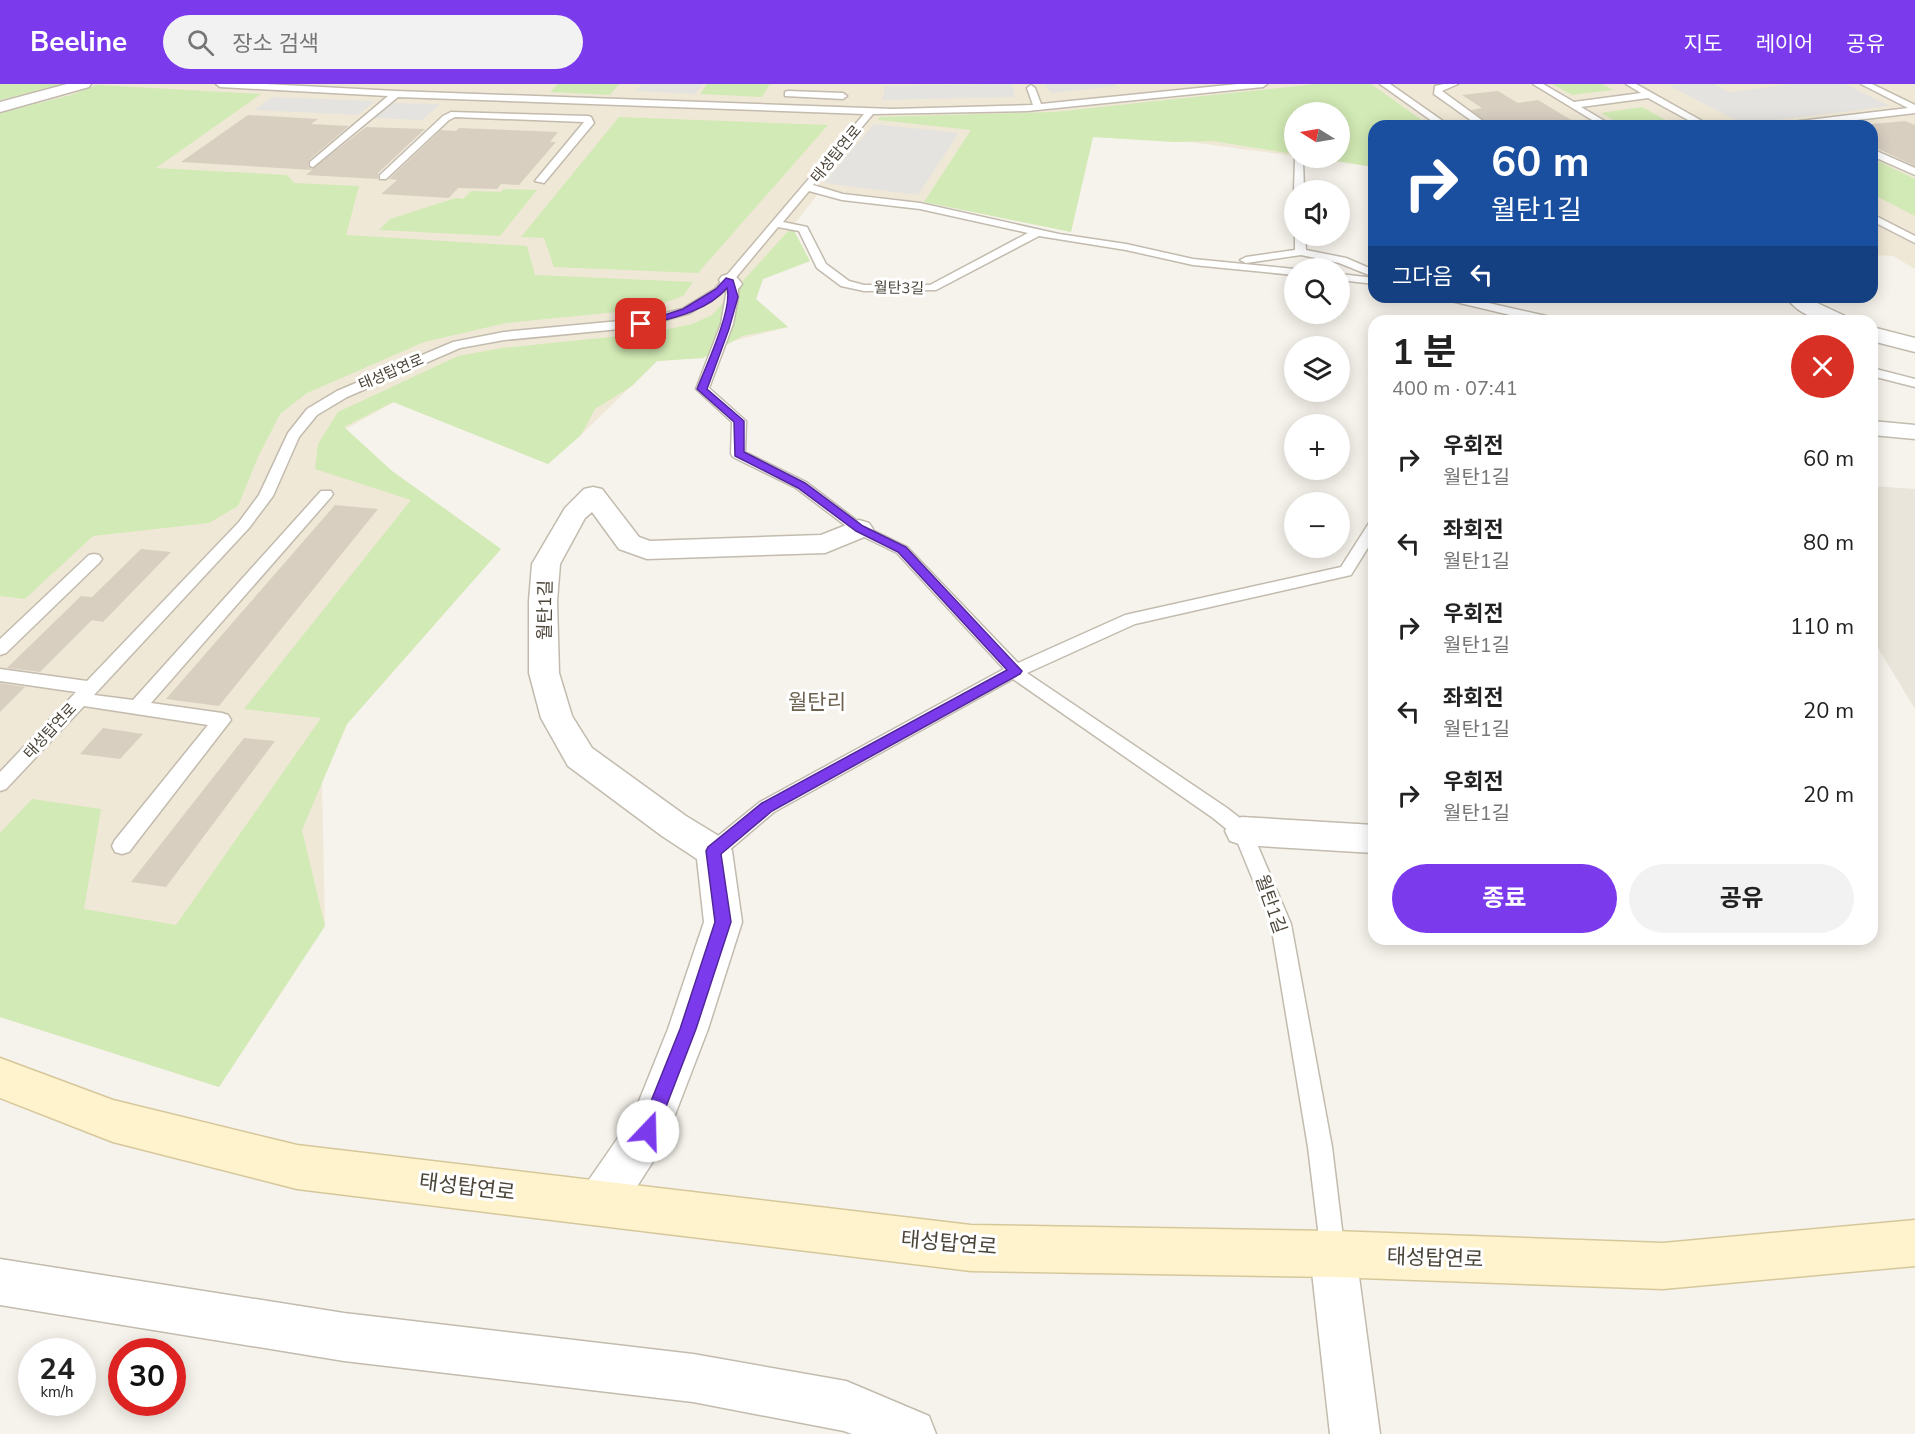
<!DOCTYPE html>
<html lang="ko">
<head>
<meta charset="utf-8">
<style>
	:root { --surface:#fff; --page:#f2f2f2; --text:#222; --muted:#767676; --accent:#7c3aed }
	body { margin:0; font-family:"Nunito Sans","Noto Sans KR",sans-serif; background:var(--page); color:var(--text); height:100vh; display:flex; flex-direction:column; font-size:22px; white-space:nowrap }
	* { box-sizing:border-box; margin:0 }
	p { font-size:20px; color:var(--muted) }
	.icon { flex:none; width:33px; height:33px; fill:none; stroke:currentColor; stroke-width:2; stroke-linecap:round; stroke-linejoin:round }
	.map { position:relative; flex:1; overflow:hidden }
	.side { position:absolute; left:1368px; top:231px; width:510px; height:630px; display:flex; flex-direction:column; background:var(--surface); border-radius:18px; box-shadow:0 3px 15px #0003 }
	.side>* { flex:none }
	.top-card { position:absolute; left:1368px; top:36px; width:510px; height:183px; border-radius:18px; box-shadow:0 3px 15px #0003; background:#1a4fa0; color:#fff; overflow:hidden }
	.needle { width:39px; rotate:281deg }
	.controls { position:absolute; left:1284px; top:18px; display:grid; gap:12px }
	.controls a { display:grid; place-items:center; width:66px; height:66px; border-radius:50%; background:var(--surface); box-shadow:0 3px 15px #0003; font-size:30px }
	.speed { position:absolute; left:18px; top:1254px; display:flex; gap:12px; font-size:30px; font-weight:700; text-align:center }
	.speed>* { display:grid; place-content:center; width:78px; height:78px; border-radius:50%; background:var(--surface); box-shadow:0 3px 15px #0003; line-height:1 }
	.speed small { font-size:15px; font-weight:400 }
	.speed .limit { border:9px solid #d22; background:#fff; color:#111 }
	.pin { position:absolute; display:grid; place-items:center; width:51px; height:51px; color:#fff; margin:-26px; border-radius:12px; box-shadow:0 3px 9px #0006 }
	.me { position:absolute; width:66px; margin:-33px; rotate:21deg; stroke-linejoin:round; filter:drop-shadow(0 0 4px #0008) }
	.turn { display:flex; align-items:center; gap:21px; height:126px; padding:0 24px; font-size:27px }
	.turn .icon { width:78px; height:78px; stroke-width:2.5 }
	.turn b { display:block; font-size:42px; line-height:51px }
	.then { display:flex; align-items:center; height:57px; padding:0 24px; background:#0003; gap:12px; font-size:22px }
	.round { display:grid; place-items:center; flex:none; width:63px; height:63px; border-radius:32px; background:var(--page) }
	.summary { display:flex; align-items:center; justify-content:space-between; height:102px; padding:0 24px }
	h1 { font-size:36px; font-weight:700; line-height:45px }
	.button { display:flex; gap:12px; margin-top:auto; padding:12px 24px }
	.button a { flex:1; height:69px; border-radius:36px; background:var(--accent); color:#fff; font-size:24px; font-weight:700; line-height:69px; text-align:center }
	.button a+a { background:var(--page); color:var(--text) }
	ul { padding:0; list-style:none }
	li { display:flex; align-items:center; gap:18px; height:84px; padding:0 24px }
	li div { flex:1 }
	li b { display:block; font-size:22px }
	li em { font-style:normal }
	header { display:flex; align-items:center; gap:36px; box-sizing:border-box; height:84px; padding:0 30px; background:var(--accent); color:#fff }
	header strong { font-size:28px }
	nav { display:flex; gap:33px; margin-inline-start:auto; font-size:21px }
	.search { width:420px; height:54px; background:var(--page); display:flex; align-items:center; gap:15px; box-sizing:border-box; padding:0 21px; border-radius:33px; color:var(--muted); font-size:22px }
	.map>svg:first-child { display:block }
	.residential { fill:#eae5da }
	.education { fill:#efe8d6 }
	.green { fill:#d2eab5 }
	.parking { fill:#e5e3e0 }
	.building { fill:#d8cfc1 }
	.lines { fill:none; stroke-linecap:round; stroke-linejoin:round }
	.lane-casing { stroke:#c2bbae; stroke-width:3 }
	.street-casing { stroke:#c2bbae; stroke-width:3 }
	.secondary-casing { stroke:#d6c79b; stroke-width:3 }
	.lane { fill:#fff; fill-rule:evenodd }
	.street { fill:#fff; fill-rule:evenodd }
	.secondary { fill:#fff3cd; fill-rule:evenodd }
	.route { fill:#7c3aed; stroke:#51269a; stroke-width:1.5 }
	.labels { text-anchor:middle; stroke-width:6; stroke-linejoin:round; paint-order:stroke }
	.far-street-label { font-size:15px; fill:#4b4439; stroke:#fff }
	.street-label { font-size:18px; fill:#4b4439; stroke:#fff }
	.quarter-label { font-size:21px; fill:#6e6250; stroke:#fff }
	.near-street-label { font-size:21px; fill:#4b4439; stroke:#fff }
</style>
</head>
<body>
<header>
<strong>Beeline</strong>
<div class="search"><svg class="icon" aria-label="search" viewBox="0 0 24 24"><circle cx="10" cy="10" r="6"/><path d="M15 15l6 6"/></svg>장소 검색</div>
<nav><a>지도</a><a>레이어</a><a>공유</a></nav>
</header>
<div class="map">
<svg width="1915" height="1350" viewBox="0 0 1915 1350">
	<rect width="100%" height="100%" fill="#f6f3ec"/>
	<path class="residential" d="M1872 402 1915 405V625L1872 554Z"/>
	<path class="education" d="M0 0H1915V185L1893 172 1872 171V42H1374V83L1308 74H1340V28H1294V72L1190 58 1093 53 1071 148 924 118 821 106 792 143 810 177 763 195 756 215 788 243 734 257 703 274 657 277 581 351 548 380 394 318 346 345 392 387 501 465 347 640 322 697 325 842 219 1003 0 933Z"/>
	<path class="green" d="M0 0H63L0 16Z
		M558 0H619L610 11 550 8Z
		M707 0H770L762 13 700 10Z
		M1316 0H1371L1430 42H1374V83L1318 74H1340V28H1294V70L1213 57 1174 58 1093 53 1071 148 924 118 971 46 878 36 880 33 1054 28Z
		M1552 0H1602L1613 6 1572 11Z
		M97 1 261 10 156 84 287 91 294 99 359 102 346 151 527 162 535 191 693 198 683 212 647 225 506 239 424 258 307 309 280 330 258 373 238 422 209 439 93 452 25 515 0 512V29L71 11Z
		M1642 23 1676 42H1624L1601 29Z
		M619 33 828 41 698 189 554 183 544 154 521 153Z
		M1872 74 1915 95V132L1872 110Z
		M504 105 537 106 500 152 379 146 390 135 456 114 463 115 471 107 501 108Z
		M792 143 810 177 763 195 756 215 788 243 742 252 703 274 657 277 632 302 595 325 581 351 548 380 393 318 344 343 392 387 501 465 347 640 302 746 325 842 219 1003 0 933V749L32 715 101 725 84 825 176 841 321 634 244 625 411 416 315 385 318 360 338 328 458 272 502 264 649 249 692 240 712 231Z"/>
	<path class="parking" d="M642 0H703L695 10 635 7Z
		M1012 0 1015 13 882 16 885 2Z
		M1044 0H1114L1117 2 1051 9Z
		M1687 0H1714L1729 8 1792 0H1845L1890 22 1743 40 1670 2Z
		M273 13 375 17 358 31 254 26Z
		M393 19 440 20 422 36 374 34Z
		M874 40 959 49 918 111 824 99Z"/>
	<path class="building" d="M1498 7 1518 19 1538 16 1581 42H1492L1471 26 1482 24 1462 11Z
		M248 31 318 35 311 40 349 42 309 76 308 83 312 85 366 43 425 45 378 89V95L306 91 312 86 181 78Z
		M1905 37 1915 41V82L1872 62V40Z
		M459 44 558 48 550 58H556L519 101 501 100 497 105 458 104 449 114 381 110 397 96 389 95 441 46 456 47Z
		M335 421 378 425 219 622 166 615Z
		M141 465 171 468 103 538 92 536 40 588 7 584 81 512 92 513Z
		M0 599 25 603 0 628Z
		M103 644 143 650 120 675 80 670Z
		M244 654 275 657 166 803 131 798Z"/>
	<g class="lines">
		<defs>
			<path id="lane" d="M216 0H265L396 7 893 25 1033 21 1027 4 1031 1 1035 4 1041 20 1238 0H1267L1263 3 1027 27 873 30 813 101 843 110 920 119 1059 150 1126 160 1193 175 1294 185V191L1193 181 1126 166 1039 152 936 206 864 207 841 202 817 184 799 147 778 143 733 197 738 200V213L733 240 709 304 746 337 745 368 806 398 864 442 907 463 1018 579 1125 531 1341 483 1369 439 1374 437V454L1351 491 1135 540 1027 589 1227 724 1249 741 1291 840 1332 1063 1345 1170 1342 1179 1333 1182 1324 1179 1321 1170 1308 1063 1271 840 1235 752 1213 734 1013 595 774 728 721 773 714 775 707 773 704 767 707 761 760 718 1004 585 897 469 854 448 796 404 733 373 731 370 732 338 696 305 721 240 727 205 690 229 641 243 504 256 460 264 347 313 317 331 299 353 273 412 249 444 94 611 133 616 321 407H331L333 410 331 413 151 619 222 629 228 631 231 636 129 768 122 770 115 768 112 762 115 756 208 641 84 622 6 705 0 707V688L76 608 0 597V585L87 597 239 438 259 411 288 349 307 325 337 307 453 258 504 248 641 235 682 225 715 205 864 30 398 13 313 83 310 82V78L388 12 220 3ZM809 107 842 116 920 125 1028 149 930 201H864L849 197 826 180 807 143 783 138Z
				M1380 0H1390L1450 42H1439Z
				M1444 0H1458L1442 7 1490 42H1479L1434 10 1435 2Z
				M1533 0H1543L1574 18 1641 9 1626 0H1636L1711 42H1699L1648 14 1581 23 1613 42H1602Z
				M1861 0H1872L1915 21V29L1806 42H1779L1784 39 1908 24Z
				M788 7 843 9 847 12 843 15 785 12V8Z
				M451 28 588 32 591 33 594 39 544 99 535 97 584 38 455 33 449 36 386 95H380V91L443 32Z
				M1872 65 1915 84V91L1872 72Z
				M1295 74 1303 76 1304 106H1294Z
				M1872 130 1915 152V159L1872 137Z
				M1295 152H1305L1306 166 1346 174 1374 186V193L1339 179 1301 171 1246 179 1240 176 1246 173 1295 166Z
				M1340 190 1374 194V200L1340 196Z
				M1441 213H1462L1555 234 1557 237H1536L1443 215Z
				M1872 284 1915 295V303L1872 292Z
				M94 470 99 471 102 475 99 479 6 569 0 571V555L89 471Z"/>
			<path id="street" d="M67 0H91L89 3 0 28V18Z
				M729 190C736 192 738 194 742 200L739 204C729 207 725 205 719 196L722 192Z
				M1786 213H1809L1813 217 1845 232 1848 237C1823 237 1802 235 1786 213Z
				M1872 243 1915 254V268L1872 257Z
				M1872 337 1915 341V355L1872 351Z
				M593 403 602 405 639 453 650 457 821 451 859 436 869 439 873 445 869 451 825 469 647 475 619 465 592 428 585 434 560 480 557 517 559 589 572 632 592 664 686 732 727 757 732 767 742 838 708 945 663 1062 616 1135 600 1141 584 1135 578 1119 584 1103 633 1032 668 945 704 838 697 775 662 752 568 682 541 634 529 589V517L532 480 565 424 584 405Z
				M1242 733 1374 741V769L1242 761 1230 757 1225 747 1230 737Z
				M1333 1147 1349 1154 1356 1170 1380 1350H1330L1310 1170 1317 1154Z
				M0 1175 344 1229 693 1270 846 1297 929 1332 936 1350H852L844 1347 693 1318 344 1277 0 1221Z"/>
			<path id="secondary" d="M0 974 113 1016 297 1061 971 1141 1333 1147 1663 1159 1915 1136V1182L1663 1205 1333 1193 971 1187 297 1105 113 1058 0 1014Z"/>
		</defs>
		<use href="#lane" class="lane-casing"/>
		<use href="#street" class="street-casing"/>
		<use href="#secondary" class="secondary-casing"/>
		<use href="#lane" class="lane"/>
		<use href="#street" class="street"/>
		<use href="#secondary" class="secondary"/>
	</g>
	<path class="route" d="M726 194 733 196 738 213 729 245 707 305 744 337V368L805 399 863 442 906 463 1022 587 1020 590 772 727 721 770 731 838 696 945 654 1054 648 1056 641 1054 639 1047 680 945 715 838 706 767 708 763 762 719 1007 586 898 468 856 447 798 404 735 372 734 338 697 305C706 282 733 225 727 204 707 228 669 235 641 242L636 240 683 225 716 205Z"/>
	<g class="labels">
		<g class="far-street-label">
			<text transform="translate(836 70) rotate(-50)" y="5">태성탑연로</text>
			<text transform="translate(899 204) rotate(1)" y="5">월탄3길</text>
			<text transform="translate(391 288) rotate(-23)" y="5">태성탑연로</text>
			<text transform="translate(50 647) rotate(-47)" y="5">태성탑연로</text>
		</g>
		<g class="street-label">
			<text transform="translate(545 526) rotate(-89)" y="6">월탄1길</text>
			<text transform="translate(1271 820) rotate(71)" y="6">월탄1길</text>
		</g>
		<g class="quarter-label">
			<text x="817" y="625">월탄리</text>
		</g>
		<g class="near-street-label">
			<text transform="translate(467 1103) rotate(7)" y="7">태성탑연로</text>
			<text transform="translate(949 1159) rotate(5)" y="7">태성탑연로</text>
			<text transform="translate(1435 1174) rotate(2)" y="7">태성탑연로</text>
		</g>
	</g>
</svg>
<div class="controls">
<a><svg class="needle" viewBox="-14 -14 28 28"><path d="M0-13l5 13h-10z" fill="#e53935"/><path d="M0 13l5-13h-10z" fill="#767676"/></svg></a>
<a><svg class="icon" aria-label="sound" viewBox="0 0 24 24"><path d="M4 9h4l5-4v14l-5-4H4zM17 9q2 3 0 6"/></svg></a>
<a><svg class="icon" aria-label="search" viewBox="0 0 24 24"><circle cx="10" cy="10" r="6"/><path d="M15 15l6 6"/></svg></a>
<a><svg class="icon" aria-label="layers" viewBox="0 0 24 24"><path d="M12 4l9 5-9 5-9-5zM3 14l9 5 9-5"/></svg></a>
<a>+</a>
<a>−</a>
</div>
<div class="speed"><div>24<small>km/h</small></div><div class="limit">30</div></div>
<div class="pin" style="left:641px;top:240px;background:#d93025"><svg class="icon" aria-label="arrive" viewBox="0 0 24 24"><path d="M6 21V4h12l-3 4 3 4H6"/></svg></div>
<svg class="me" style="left:648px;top:1047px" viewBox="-20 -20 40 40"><circle r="19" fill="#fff"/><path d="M0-13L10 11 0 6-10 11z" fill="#7c3aed"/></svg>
<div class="top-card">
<div class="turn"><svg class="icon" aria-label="right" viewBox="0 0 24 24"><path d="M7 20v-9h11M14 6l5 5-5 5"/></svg><div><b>60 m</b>월탄1길</div></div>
<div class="then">그다음<svg class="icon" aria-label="left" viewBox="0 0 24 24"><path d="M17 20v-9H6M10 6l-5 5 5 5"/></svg></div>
</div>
<section class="side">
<div class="summary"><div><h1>1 분</h1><p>400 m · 07:41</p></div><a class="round" style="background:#d93025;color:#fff"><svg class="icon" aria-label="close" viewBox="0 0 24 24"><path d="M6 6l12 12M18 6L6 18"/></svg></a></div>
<ul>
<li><svg class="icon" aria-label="right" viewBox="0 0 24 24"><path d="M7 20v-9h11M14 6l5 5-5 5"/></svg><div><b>우회전</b><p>월탄1길</p></div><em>60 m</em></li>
<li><svg class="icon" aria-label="left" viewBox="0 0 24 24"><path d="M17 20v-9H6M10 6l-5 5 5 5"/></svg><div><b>좌회전</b><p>월탄1길</p></div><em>80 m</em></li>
<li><svg class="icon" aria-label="right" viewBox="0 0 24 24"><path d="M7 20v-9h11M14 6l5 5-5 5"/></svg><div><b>우회전</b><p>월탄1길</p></div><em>110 m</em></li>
<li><svg class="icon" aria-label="left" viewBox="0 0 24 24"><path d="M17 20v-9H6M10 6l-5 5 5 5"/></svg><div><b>좌회전</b><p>월탄1길</p></div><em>20 m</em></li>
<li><svg class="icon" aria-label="right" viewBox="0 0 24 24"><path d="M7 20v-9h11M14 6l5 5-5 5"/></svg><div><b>우회전</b><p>월탄1길</p></div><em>20 m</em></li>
</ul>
<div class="button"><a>종료</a><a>공유</a></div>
</section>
</div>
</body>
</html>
